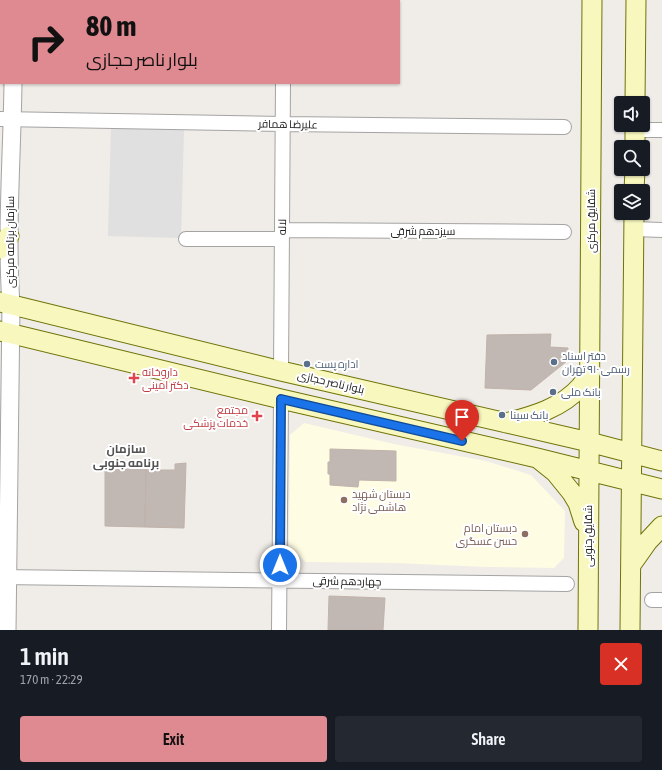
<!DOCTYPE html>
<html lang="en">
<head>
<meta charset="utf-8">
<style>
	:root { --surface:#171b24; --page:#242831; --text:#f1f3f6; --muted:#9ea1a6; --accent:#df8990 }
	body { margin:0; font-family:"Asap Condensed",Cairo,sans-serif; background:var(--page); color:var(--text); height:100vh; display:flex; flex-direction:column; font-size:15px; white-space:nowrap }
	* { box-sizing:border-box; margin:0 }
	p { font-size:13px; color:var(--muted) }
	.icon { flex:none; width:22px; height:22px; fill:none; stroke:currentColor; stroke-width:2; stroke-linecap:round; stroke-linejoin:round }
	.map { position:relative; height:630px; overflow:hidden }
	.side { display:flex; flex-direction:column; background:var(--surface); flex:1 }
	.side>* { flex:none }
	.hud { position:absolute; left:0px; top:0px; width:400px; height:84px; box-shadow:0 1px 3px #0004; background:#df8990; color:#111; overflow:hidden }
	.controls { position:absolute; left:614px; top:96px; display:grid; gap:8px }
	.controls a { display:grid; place-items:center; width:36px; height:36px; border-radius:4px; background:var(--surface); box-shadow:0 1px 3px #0004; font-size:20px }
	.pin { position:absolute; display:grid; place-items:center; width:34px; height:34px; color:#fff; margin:-41px -17px; border-radius:50% 50% 50% 0; rotate:-45deg; box-shadow:0 0 4px #0007 }
	.pin .icon { rotate:45deg }
	.me { position:absolute; width:44px; margin:-22px; rotate:0deg; stroke-linejoin:round; filter:drop-shadow(0 0 3px #0008) }
	.turn { display:flex; align-items:center; gap:14px; height:84px; padding:0 20px; font-size:18px }
	.turn .icon { width:52px; height:52px; stroke-width:2.5 }
	.turn b { display:block; font-size:28px; line-height:34px }
	.round { display:grid; place-items:center; flex:none; width:42px; height:42px; border-radius:4px; background:var(--page) }
	.headline { display:flex; align-items:center; justify-content:space-between; height:68px; padding:0 20px }
	h1 { font-size:24px; font-weight:600; line-height:30px }
	.action { display:flex; gap:8px; margin-top:auto; padding:8px 20px }
	.action a { flex:1; height:46px; border-radius:4px; background:var(--accent); color:#111; font-size:16px; font-weight:600; line-height:46px; text-align:center }
	.action a+a { background:var(--page); color:var(--text) }
	.map>svg:first-child { display:block }
	.education { fill:#fefce2 }
	.parking { fill:#e0e0e0 }
	.building { fill:#c1b8b3; stroke:#c1b2aa }
	.lines { fill:none; stroke-linecap:round; stroke-linejoin:round }
	.minor-casing { stroke:#a4a4a4; stroke-width:16 }
	.tertiary-casing { stroke:#a4a4a4; stroke-width:19 }
	.secondary-casing { stroke:#6f7409; stroke-width:21 }
	.minor { stroke:#fff; stroke-width:14 }
	.tertiary { stroke:#fff; stroke-width:17 }
	.secondary { stroke:#f7f7be; stroke-width:19 }
	.route-casing { stroke:#114b97; stroke-width:10 }
	.route { stroke:#1a73e8; stroke-width:7 }
	.service-dot { fill:#5c6f8a; stroke:#fff; stroke-width:1.5 }
	.health-dot { fill:#e0444e; stroke:#fff; stroke-width:1.5 }
	.education-dot { fill:#8d6e63; stroke:#fff; stroke-width:1.5 }
	.labels { text-anchor:middle; stroke-width:4; stroke-linejoin:round; paint-order:stroke }
	.street-label { font-size:11px; fill:#202020; stroke:#fff }
	.service-label { font-size:11px; fill:#4e5e75; stroke:#fff; text-anchor:start }
	.health-label { font-size:11px; fill:#be3a42; stroke:#fff; text-anchor:start }
	.education-label { font-size:11px; fill:#785e54; stroke:#fff; text-anchor:start }
	.neighbourhood-label { font-size:12px; font-weight:bold; fill:#535353; stroke:#fff }
</style>
</head>
<body>
<div class="map">
<svg width="662" height="630" viewBox="0 0 662 630">
	<rect width="100%" height="100%" fill="#f0ece7"/>
	<path class="education" d="M304 423 394 444 486 461 531 475 565 511 564 558 554 568 485 567 394 563 306 562 289 546 290 435Z"/>
	<path class="parking" d="M111 128 184 130 181 238 108 236Z"/>
	<path class="building" d="M551 334 550 347 568 348 567 361 531 390 485 388 487 335Z
		M330 449 396 451V481L359 480 358 487 330 485V474H328V462H330Z
		M105 463H117L116 469H134L135 463 146 464 145 527 105 526Z
		M186 463 184 528 145 527 146 464H156V470H175V464Z
		M329 596 385 598 383 630H328Z"/>
	<g class="lines">
		<defs>
			<path id="minor" d="M284 1V0
				M0 119 283 124 564 127
				M635 130H662
				M634 229 662 230
				M282 230 564 232
				M186 239H282
				M281 371 283 83
				M0 577 567 584
				M652 600H662
				M279 630 281 399"/>
			<path id="tertiary" d="M13 1V0
				M7 630 11 305C6 231 12 157 13 83"/>
			<path id="secondary" d="M635 103 636 0
				M635 147V125
				M634 191 635 169
				M0 249 9 236
				M0 302 281 371 589 442 662 461
				M0 331 281 399 537 458 662 489
				M506 423C533 416 562 408 581 386 584 382 587 377 590 373
				M540 460 555 472 572 493 578 503 584 522
				M631 565 648 541 662 526
				M588 630 592 0
				M630 630 634 213"/>
		</defs>
		<use href="#minor" class="minor-casing"/>
		<use href="#tertiary" class="tertiary-casing"/>
		<use href="#secondary" class="secondary-casing"/>
		<use href="#minor" class="minor"/>
		<use href="#tertiary" class="tertiary"/>
		<use href="#secondary" class="secondary"/>
	</g>
	<g class="lines">
		<defs>
			<path id="route" d="M280 565 281 399 462 441"/>
		</defs>
		<use href="#route" class="route-casing"/>
		<use href="#route" class="route"/>
	</g>
	<g class="service-dot">
		<circle cx="554" cy="362" r="4"/>
		<circle cx="307" cy="364" r="4"/>
		<circle cx="553" cy="392" r="4"/>
		<circle cx="502" cy="415" r="4"/>
	</g>
	<g class="health-dot">
		<path d="M132 372h4v4h4v4h-4v4h-4v-4h-4v-4h4z"/>
		<path d="M255 410h4v4h4v4h-4v4h-4v-4h-4v-4h4z"/>
	</g>
	<g class="education-dot">
		<circle cx="344" cy="500" r="4"/>
		<circle cx="525" cy="534" r="4"/>
	</g>
	<g class="labels">
		<g class="street-label">
			<text transform="translate(288 124) rotate(1)" y="4">علیرضا همافر</text>
			<text transform="translate(591 221) rotate(-90)" y="4">شقایق مرکزی</text>
			<text transform="translate(282 227) rotate(-89)" y="4">لاله</text>
			<text x="423" y="235">سیزدهم شرقی</text>
			<text transform="translate(10 242) rotate(-90)" y="4">سازمان برنامه مرکزی</text>
			<text transform="translate(331 382) rotate(13)" y="4">بلوار ناصر حجازی</text>
			<text transform="translate(588 536) rotate(-90)" y="4">شقایق جنوبی</text>
			<text transform="translate(347 581) rotate(1)" y="4">چهاردهم شرقی</text>
		</g>
		<g class="service-label">
			<text x="562" y="360">دفتر اسناد<tspan x="562" dy="13">رسمی ۹۱۰ تهران</tspan></text>
			<text x="315" y="368">اداره پست</text>
			<text x="561" y="396">بانک ملی</text>
			<text x="510" y="419">بانک سینا</text>
		</g>
		<g class="health-label">
			<text x="142" y="376">داروخانه<tspan x="142" dy="13">دکتر امینی</tspan></text>
			<text x="248" y="414" text-anchor="end">مجتمع<tspan x="248" dy="13">خدمات پزشکی</tspan></text>
		</g>
		<g class="education-label">
			<text x="352" y="498">دبستان شهید<tspan x="352" dy="13">هاشمی نژاد</tspan></text>
			<text x="517" y="532" text-anchor="end">دبستان امام<tspan x="517" dy="13">حسن عسگری</tspan></text>
		</g>
		<g class="neighbourhood-label">
			<text x="126" y="453">سازمان<tspan x="126" dy="14">برنامه جنوبی</tspan></text>
		</g>
	</g>
</svg>
<div class="controls">
<a><svg class="icon" aria-label="sound" viewBox="0 0 24 24"><path d="M4 9h4l5-4v14l-5-4H4zM17 9q2 3 0 6"/></svg></a>
<a><svg class="icon" aria-label="search" viewBox="0 0 24 24"><circle cx="10" cy="10" r="6"/><path d="M15 15l6 6"/></svg></a>
<a><svg class="icon" aria-label="layers" viewBox="0 0 24 24"><path d="M12 4l9 5-9 5-9-5zM3 14l9 5 9-5"/></svg></a>
</div>
<div class="pin" style="left:462px;top:441px;background:#d93025"><svg class="icon" aria-label="arrive" viewBox="0 0 24 24"><path d="M6 21V4h12l-3 4 3 4H6"/></svg></div>
<svg class="me" style="left:280px;top:565px" viewBox="-20 -20 40 40"><circle r="17" fill="#1a73e8" stroke="#fff" stroke-width="3"/><path d="M0-11L8 9 0 5-8 9z" fill="#fff"/></svg>
<div class="hud">
<div class="turn"><svg class="icon" aria-label="right" viewBox="0 0 24 24"><path d="M7 20v-9h11M14 6l5 5-5 5"/></svg><div><b>80 m</b>بلوار ناصر حجازی</div></div>
</div>
</div>
<section class="side">
<div class="headline"><div><h1>1 min</h1><p>170 m · 22:29</p></div><a class="round" style="background:#d93025;color:#fff"><svg class="icon" aria-label="close" viewBox="0 0 24 24"><path d="M6 6l12 12M18 6L6 18"/></svg></a></div>
<div class="action"><a>Exit</a><a>Share</a></div>
</section>
</body>
</html>
